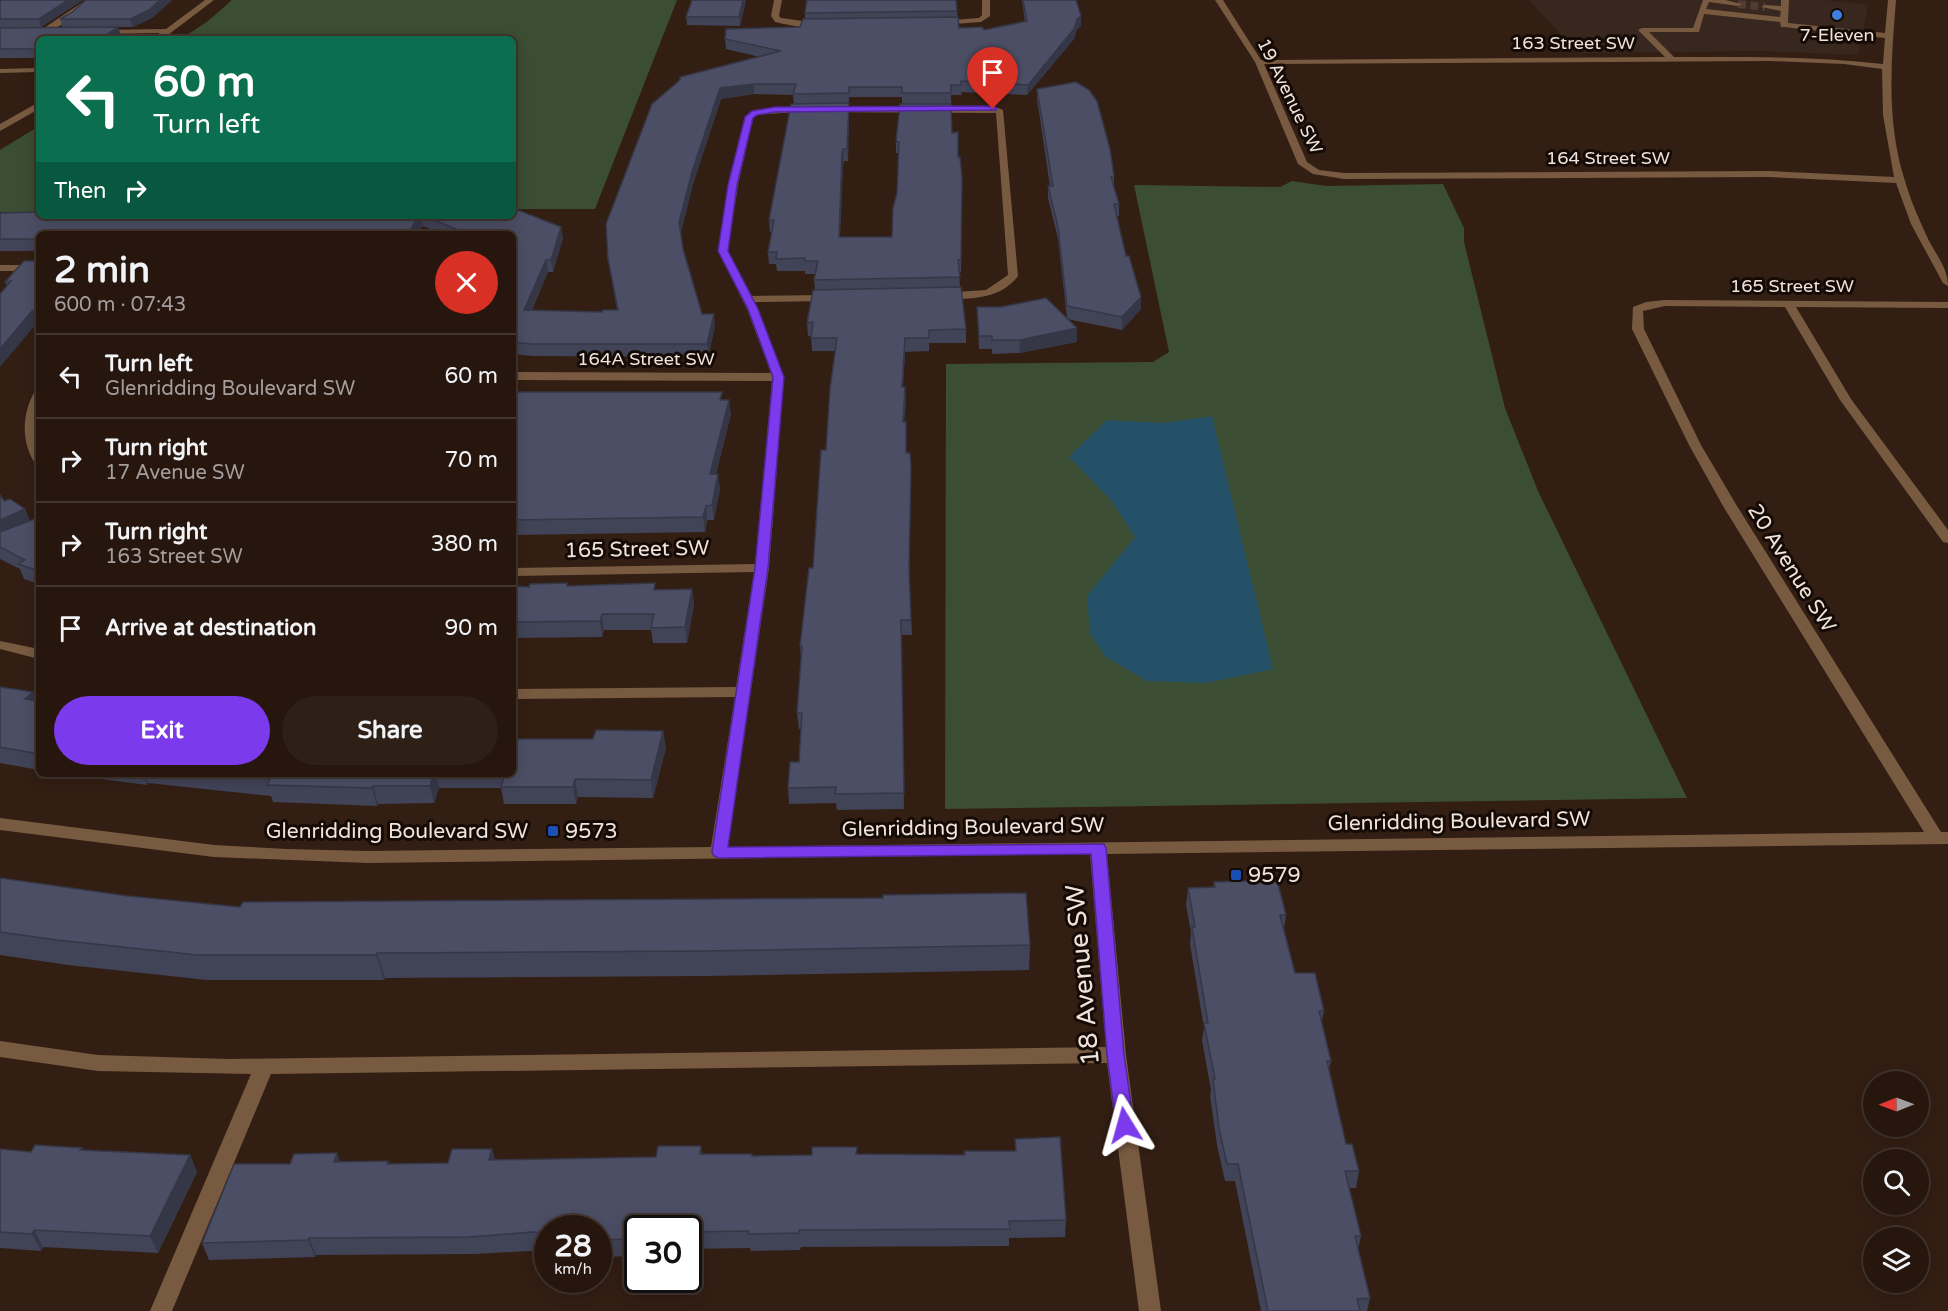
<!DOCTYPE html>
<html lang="en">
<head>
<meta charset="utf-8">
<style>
	:root { --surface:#26160e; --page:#2e1f17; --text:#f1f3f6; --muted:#a49f9e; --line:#42352e; --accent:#7c3aed }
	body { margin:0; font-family:"Varela Round",sans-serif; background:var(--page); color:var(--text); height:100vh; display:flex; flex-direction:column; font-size:22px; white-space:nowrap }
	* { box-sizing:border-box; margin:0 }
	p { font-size:20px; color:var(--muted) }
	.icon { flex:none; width:33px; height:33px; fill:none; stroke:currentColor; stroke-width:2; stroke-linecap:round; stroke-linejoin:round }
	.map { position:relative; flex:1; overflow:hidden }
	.panel { position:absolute; left:36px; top:231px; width:480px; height:546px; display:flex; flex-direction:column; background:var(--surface); border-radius:9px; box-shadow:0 3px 15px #0003,0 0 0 2px var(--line) }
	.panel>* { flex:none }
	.top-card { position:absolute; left:36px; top:36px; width:480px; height:183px; border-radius:9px; box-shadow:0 3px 15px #0003,0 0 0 2px var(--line); background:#0b6e4f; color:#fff; overflow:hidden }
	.needle { width:39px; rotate:269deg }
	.buttons { position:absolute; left:1863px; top:1071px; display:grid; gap:12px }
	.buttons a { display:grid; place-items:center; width:66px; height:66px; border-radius:50%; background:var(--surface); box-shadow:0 3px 15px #0003,0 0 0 2px var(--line); font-size:30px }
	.speed { position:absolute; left:534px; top:1215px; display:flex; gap:12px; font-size:30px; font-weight:700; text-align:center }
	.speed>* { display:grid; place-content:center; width:78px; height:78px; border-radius:50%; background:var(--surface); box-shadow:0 3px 15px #0003,0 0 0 2px var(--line); line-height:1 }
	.speed small { font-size:15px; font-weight:400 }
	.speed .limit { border:3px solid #111; border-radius:9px; background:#fff; color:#111 }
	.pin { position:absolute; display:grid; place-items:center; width:51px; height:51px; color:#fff; margin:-62px -26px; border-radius:50% 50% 50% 0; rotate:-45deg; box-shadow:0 0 6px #0007 }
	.pin .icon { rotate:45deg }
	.me { position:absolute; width:66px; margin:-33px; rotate:352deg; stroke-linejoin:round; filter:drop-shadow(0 0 4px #0008) }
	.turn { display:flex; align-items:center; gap:21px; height:126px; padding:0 18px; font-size:27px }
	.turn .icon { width:78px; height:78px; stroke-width:2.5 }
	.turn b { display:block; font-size:42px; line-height:51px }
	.then { display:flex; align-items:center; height:57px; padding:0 18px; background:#0003; gap:12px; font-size:22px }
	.round { display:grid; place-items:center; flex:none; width:63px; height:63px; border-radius:32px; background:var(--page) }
	.overview { display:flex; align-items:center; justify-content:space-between; height:102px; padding:0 18px }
	h1 { font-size:36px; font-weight:800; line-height:45px }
	.button { display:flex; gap:12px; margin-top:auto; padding:12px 18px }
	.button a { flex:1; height:69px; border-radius:36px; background:var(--accent); color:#fff; font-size:24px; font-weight:800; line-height:69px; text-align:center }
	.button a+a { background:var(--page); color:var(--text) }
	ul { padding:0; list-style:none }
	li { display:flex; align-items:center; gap:18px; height:84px; padding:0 18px; border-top:2px solid var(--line) }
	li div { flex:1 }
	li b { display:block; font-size:22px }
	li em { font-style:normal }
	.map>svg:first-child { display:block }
	.commercial { fill:#38271e }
	.green { fill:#3b4d32 }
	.water { fill:#255168 }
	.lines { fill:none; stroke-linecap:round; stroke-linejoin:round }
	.minor-tunnel { stroke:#503c31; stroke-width:8; stroke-dasharray:8 4.5; stroke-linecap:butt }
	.minor { fill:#785a40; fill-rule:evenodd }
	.wall { fill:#414357; fill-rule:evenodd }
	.shaded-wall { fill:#353747 }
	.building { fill:#4c4e65; stroke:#353747; stroke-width:1.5 }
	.route { fill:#7c3aed; stroke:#51269a; stroke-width:1.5 }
	.shop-dot { fill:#3f7fe0; stroke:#140b06; stroke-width:2 }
	.transit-dot { fill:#1a4fb4; stroke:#140b06; stroke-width:2 }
	.labels { text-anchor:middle; stroke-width:6; stroke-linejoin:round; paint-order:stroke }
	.far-poi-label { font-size:18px; fill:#f1e3db; stroke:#140b06 }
	.far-street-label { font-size:18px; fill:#f1e3db; stroke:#140b06 }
	.street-label { font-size:21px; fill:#f1e3db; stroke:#140b06 }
	.poi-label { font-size:21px; fill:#f1e3db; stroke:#140b06; text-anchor:start }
	.near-street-label { font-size:26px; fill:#f1e3db; stroke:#140b06 }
</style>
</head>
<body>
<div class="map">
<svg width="1948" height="1311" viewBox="0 0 1948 1311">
	<rect width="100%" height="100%" fill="#331e13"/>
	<path class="commercial" d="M1529 0H1825L1868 5 1858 55 1760 51 1578 53Z"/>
	<path class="green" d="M232 0H677L595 209H513V39H181L208 21Z
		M39 126V212H0V150Z
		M1292 181 1326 186 1443 184 1464 228V242L1505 408 1538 491 1687 798 945 809 946 364 1153 362 1169 352 1134 185 1280 187Z"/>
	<path class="water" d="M1212 416 1273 669 1206 683 1147 681 1106 657 1090 634 1087 596 1135 537 1111 500 1069 457 1107 420 1165 423Z"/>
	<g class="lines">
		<path class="minor-tunnel" d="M1738 4 1765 7"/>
		<path class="minor" d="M86 0H95L72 19 45 34 38 32Z
			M205 0H214L164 38H158L159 33 99 34 95 32 99 30 166 29Z
			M774 0H782L779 16 781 18 824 24C811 31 789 25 775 22L771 16Z
			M982 0H990V16L981 22 940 25 936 23 940 21 979 18 982 15Z
			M1215 0H1223L1261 60 1665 57 1638 30 1642 28H1693L1703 0H1725L1742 4 1738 6 1709 2 1706 9 1780 17 1781 11 1761 7 1765 5 1781 6V0H1789L1788 23 1885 33 1888 0H1896C1891 62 1886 122 1905 181 1911 202 1920 221 1929 241 1937 256 1948 269 1948 286L1943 283 1911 224 1896 183 1768 177 1344 179 1313 174 1298 164 1255 62ZM1704 14 1780 22 1781 27H1784L1885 38 1883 64C1813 56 1744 57 1674 57L1649 32H1699ZM1769 61 1844 64 1882 69 1883 115 1894 177 1768 171 1344 173 1319 170 1307 162 1264 64Z
			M39 68V72L0 73V69Z
			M39 102V109L0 131V124Z
			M797 106H993L1003 110 1018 276C1000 300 970 299 942 299L937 296 942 293 986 290 1008 275 996 113 797 112 756 115 753 118 738 185 728 251 752 296 831 295 836 298 831 301 755 302 784 377 769 568 728 847 1924 832 1723 506 1689 445 1632 329 1633 307 1646 302 1665 300 1948 302V308L1796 307 1851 399 1948 530V543L1943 542 1840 400 1785 307 1665 306 1643 311 1644 329 1701 445 1737 506 1941 832H1948V844L1107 854 1126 1055 1161 1311H1139L1107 1063 271 1074 172 1311H150L251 1074 98 1071 0 1057V1041L98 1055 228 1059 1106 1047 1090 854 368 863 214 857 0 830V818L214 845 287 849 368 851 711 847 735 697 513 699V689L736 687 754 572 513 576V568L755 564 772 381 513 380V372L771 373 747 309 718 251 728 185 745 117 754 110Z
			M0 265H39V271H0Z
			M39 390V463L34 462C21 440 22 413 35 391Z
			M0 641 39 649V659L0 649Z"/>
	</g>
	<path class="wall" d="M0 0H83L41 27 0 28Z
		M86 0H172L152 18 133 27H62L60 19 71 13Z
		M746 0 740 26 687 25 686 17Z
		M1022 0H1076L1081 26 1077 29 1074 39 1027 95 961 92 962 95H951L952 133 958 157 962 178 961 272H959L960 287 966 329V343H929V351L905 352 903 387H905L906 401 904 422 906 453 911 483 909 578 912 635H901L904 809 837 810 836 803 789 804 788 788 799 762 801 729H799L797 713 801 660 800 646 813 568 826 450 835 351H812L811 336H808L807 323 815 290 814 280 816 274H805V271H777L776 264H769L768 252 772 232H770L769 220 794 104 793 95 754 94 721 99 693 184 681 232 683 249 702 314 715 326 708 357 533 356 513 354V234H442L423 226 417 234H39V323H37L7 286 5 282 36 261 37 258 34 251H0V213L39 216H513L563 238 553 272H548L532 310 602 312 617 310 608 259 652 104 760 57 726 49 725 39 800 27 805 18V13L957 11 959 28 984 30 1025 22ZM849 97H902V104L896 142V153H899L897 193 892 237H840L843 165 844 161H848Z
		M0 28 121 35 116 39H39V58H0Z
		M1037 89 1114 176V187L1119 204V216H1117L1126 256 1141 309 1122 330 1067 319 1077 328V342L1019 353 992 354V349H979L977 307 1067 318 1058 239 1048 198V186H1050L1037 99Z
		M513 392 723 400 731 414 716 474 720 489 714 520H707L705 532 513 535Z
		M0 495 4 501 25 509 30 521 39 518V584L24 579 20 569 0 559Z
		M567 583 568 586 656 589H692L694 605 687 643H653L651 630H604L602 637 513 638V586L529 587Z
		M0 687 33 692 36 701H39V770L0 763Z
		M663 731 666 748 653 798 578 797 576 804H504L501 788H439L434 803 378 804 377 806 273 802 271 796 148 783 147 785 63 774H513L593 739Z
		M0 878 128 896 240 907 1030 945 1029 970 706 976 385 978 384 980H207L68 965 0 955Z
		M1214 882 1286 915 1284 929 1295 973 1324 1011 1322 1021 1331 1061 1329 1069 1346 1144 1359 1171 1356 1188H1349L1361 1236 1358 1250 1370 1298 1367 1311H1261L1235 1181H1225L1217 1145 1210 1096 1211 1090 1202 1040 1204 1028 1190 944 1191 932 1186 905 1188 888 1213 887Z
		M1015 1139 1066 1220 1065 1237 1009 1238V1246L801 1247 800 1250 751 1251 750 1248 688 1249V1228H638L637 1256 598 1257V1228H548V1250L474 1254 316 1255 315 1257 209 1260 202 1243 290 1164 337 1153 340 1162 388 1161 389 1164 448 1163 492 1149 495 1160 656 1157 701 1146 702 1154 752 1156 857 1154 965 1155 1015 1151Z
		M82 1148 83 1150 190 1155 197 1172 158 1253 43 1247 41 1251 0 1248V1149L31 1152Z"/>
	<path class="shaded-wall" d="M68 0H83L41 27 39 19Z
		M160 0H172L152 18 133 27 130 19Z
		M743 0H746L740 26 739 17Z
		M1081 16V26L1077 29 1074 39 1027 95 1028 85 1077 19Z
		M118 27 121 35 116 39H101Z
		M754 84V94L721 99 693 184 681 233 679 222 692 172 720 88Z
		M849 103V115L848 161 847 149Z
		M843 149 844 161 843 165 839 249V237L842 153Z
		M419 216H420L423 226 417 234H409V232Z
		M561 227 563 238 553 272 551 260Z
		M546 260 548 272 526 322 524 310Z
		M1141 297V309L1122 330V317Z
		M39 307V318L36 310Z
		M33 310 37 323 0 367V349Z
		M714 314 715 326 708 357 707 344Z
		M1077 328V342L1019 353 1020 340Z
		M905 338V352L902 401V387Z
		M905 387 906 401 903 436V422Z
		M729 400 731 414 712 489 710 474Z
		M911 468V483L909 582V567Z
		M718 474 720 489 714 520 712 505Z
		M706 506 707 520 705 532 703 517Z
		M25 509 31 523 0 537V520Z
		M692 589 694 605 687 643 685 627Z
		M602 614 604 630 602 637 600 621Z
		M33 692 39 707 25 699Z
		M663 731 666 748 653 798 651 780Z
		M142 774H145L148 783 147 785Z
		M434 774H436L439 788 434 803 430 786Z
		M575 779 578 797 576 804 573 787Z
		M373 786 378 804 377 806 372 788Z
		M377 953 385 978 384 980 376 955Z
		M492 1149 497 1166 489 1160Z
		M337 1153 343 1170 334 1162Z
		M190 1155 197 1172 158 1253 150 1236Z
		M34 1230 43 1247 41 1251 32 1234Z
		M635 1232 638 1247 637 1256 634 1239Z
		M309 1238 316 1255 315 1257 308 1240Z"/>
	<path class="building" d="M0 0H68L39 19H0Z
		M86 0H160L149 10 130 19H60L71 13Z
		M692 0H743L739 17H686Z
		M807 0H956L957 11 805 13Z
		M1023 0H1076L1081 16 1077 19 1074 29 1028 85 961 81V85H951V93H902V87H849V93L793 94 796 84H754L720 88 692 172 679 222 683 249 702 314H714L707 344H531L513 342V234H468L424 216H513V208L561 227 551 260H546L524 310 602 312 603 310H618L608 259 606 224 652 104 680 80V77L781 51 725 39 726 29 800 27 803 19 958 17 959 28 982 27 984 30 1027 21Z
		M118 27 101 39H39V49H0V28Z
		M1076 82 1089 90 1097 101 1110 149 1114 176 1111 177 1119 204H1114L1126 256H1129L1141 297 1122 317 1067 306 1058 227 1048 186H1053L1037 89Z
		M849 103 847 149H843L842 153 839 237H892L893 208 897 193 899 142H896L900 104H951L952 133 958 132V157H960L962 178 961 259 958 260 960 277 814 280 818 261H805V258L776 259 777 252H768L774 220H769L791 104Z
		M39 212V216H419L409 232H390L388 234H39V239H0V213Z
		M39 245V307L36 310H33L0 349V294L11 281 5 282 24 261H36L37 253 34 251Z
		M961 287 966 329 929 330V338H905L902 387H905L903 422H906V453H910L911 468 909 567 911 620H901L904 793 835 794 836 787 788 788 790 762H799L802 713H797L802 646H800L809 568H813L821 450H826L830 389 837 338H811L813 322 807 323 813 290Z
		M1046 298 1077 328 1020 340H992V336H979L977 307H1001Z
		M513 392H722L720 400H729L710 474H718L712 505 706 506 703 517 513 520Z
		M0 495 4 501 10 499 25 509 0 520Z
		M36 516 39 518V571L18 564 25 560 0 547V532L35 519Z
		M567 583V586L655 583 654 590 692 589 685 627 651 628 654 614H602L600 621 513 622V586L529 587 530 584Z
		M0 687 33 692 25 699 39 701V754L0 747Z
		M596 730 663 731 651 780 575 779 573 787H501L505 774H513V739H593Z
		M220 774H434L430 786H373L372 788 267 785 270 779Z
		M0 878 128 896 240 907 243 902 883 898V895L1026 893 1030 945 703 951 377 953 376 955H198L57 940 0 932Z
		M1277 880 1286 915H1280L1295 973H1315L1324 1011H1319L1331 1061H1327L1346 1144H1352L1359 1171H1345L1361 1236H1355L1370 1298 1357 1299 1360 1311H1268L1238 1164H1227L1219 1128 1213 1079H1215L1204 1023H1208L1192 927H1195L1188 888 1215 887 1214 882Z
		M1060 1137 1066 1220 1009 1221 1010 1229 799 1230V1233L748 1234 749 1231 688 1232V1228H638V1232H635L634 1239 598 1240V1228H548V1233L532 1232 469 1237 309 1238 308 1240 202 1243 234 1164H290L294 1154 337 1153 334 1162 388 1161 387 1164 448 1163 452 1149H492L489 1160 656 1157 658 1146H701L700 1154H752V1156L812 1155V1147H857L856 1154 965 1155 964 1151H1016L1015 1139Z
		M35 1145 82 1148 80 1150 190 1155 150 1236 34 1230 32 1234 0 1232V1149L31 1152Z"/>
	<path class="route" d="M993 106 996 107V110L775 112 757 115 753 118 737 185 728 251 758 309 784 377 768 568 728 847 1104 844 1106 848 1124 1055 1134 1125 1132 1130 1125 1132 1118 1130 1116 1125 1107 1055 1091 854 719 858 714 856 712 852 755 568 773 377 748 309 718 251 728 185 745 117 752 111 775 107Z"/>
	<circle class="shop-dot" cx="1837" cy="15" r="6"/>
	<g class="transit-dot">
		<rect x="547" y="825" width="12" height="12" rx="3"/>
		<rect x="1230" y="869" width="12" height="12" rx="3"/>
	</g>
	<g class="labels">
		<g class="far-poi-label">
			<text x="1837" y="41">7-Eleven</text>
		</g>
		<g class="far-street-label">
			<text x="1573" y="49">163 Street SW</text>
			<text transform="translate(1290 96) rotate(64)" y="6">19 Avenue SW</text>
			<text x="1608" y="164">164 Street SW</text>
			<text x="1792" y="292">165 Street SW</text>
			<text x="646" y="365">164A Street SW</text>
		</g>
		<g class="street-label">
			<text transform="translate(637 549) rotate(-1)" y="7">165 Street SW</text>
			<text transform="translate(1792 568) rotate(58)" y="7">20 Avenue SW</text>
			<text transform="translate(1459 821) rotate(-1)" y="7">Glenridding Boulevard SW</text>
			<text transform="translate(973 827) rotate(-1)" y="7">Glenridding Boulevard SW</text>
			<text x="397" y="838">Glenridding Boulevard SW</text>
		</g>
		<g class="poi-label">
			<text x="565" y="838">9573</text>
			<text x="1248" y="882">9579</text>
		</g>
		<g class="near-street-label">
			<text transform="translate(1082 975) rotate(-95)" y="9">18 Avenue SW</text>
		</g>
	</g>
</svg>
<div class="buttons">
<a><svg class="needle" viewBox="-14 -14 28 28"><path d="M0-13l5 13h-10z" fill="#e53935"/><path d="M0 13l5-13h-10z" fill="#a49f9e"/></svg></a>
<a><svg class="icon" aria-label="search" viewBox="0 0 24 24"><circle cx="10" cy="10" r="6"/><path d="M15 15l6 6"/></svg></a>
<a><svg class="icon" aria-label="layers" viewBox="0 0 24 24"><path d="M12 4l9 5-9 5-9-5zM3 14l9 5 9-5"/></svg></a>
</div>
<div class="speed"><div>28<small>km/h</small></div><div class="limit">30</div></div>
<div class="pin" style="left:993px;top:109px;background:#d93025"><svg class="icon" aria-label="arrive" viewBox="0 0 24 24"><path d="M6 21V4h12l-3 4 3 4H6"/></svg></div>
<svg class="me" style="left:1125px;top:1125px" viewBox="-20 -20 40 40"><path d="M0-17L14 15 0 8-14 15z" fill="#7c3aed" stroke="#fff" stroke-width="4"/></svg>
<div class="top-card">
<div class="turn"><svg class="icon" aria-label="left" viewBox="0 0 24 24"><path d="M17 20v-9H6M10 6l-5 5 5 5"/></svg><div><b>60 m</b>Turn left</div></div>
<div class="then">Then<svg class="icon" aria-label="right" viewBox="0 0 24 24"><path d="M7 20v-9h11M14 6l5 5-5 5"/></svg></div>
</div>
<section class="panel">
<div class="overview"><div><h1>2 min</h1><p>600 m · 07:43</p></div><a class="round" style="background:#d93025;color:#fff"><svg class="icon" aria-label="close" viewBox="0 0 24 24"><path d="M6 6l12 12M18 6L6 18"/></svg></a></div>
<ul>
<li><svg class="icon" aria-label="left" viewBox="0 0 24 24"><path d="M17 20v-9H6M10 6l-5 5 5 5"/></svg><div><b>Turn left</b><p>Glenridding Boulevard SW</p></div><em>60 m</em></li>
<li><svg class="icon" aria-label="right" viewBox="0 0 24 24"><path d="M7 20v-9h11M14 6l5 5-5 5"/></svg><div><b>Turn right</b><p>17 Avenue SW</p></div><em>70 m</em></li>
<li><svg class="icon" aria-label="right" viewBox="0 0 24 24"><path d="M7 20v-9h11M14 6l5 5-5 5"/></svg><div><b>Turn right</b><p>163 Street SW</p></div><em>380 m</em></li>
<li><svg class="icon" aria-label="arrive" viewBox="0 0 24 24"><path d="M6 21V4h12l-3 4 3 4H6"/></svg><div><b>Arrive at destination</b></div><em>90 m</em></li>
</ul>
<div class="button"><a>Exit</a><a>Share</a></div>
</section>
</div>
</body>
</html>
